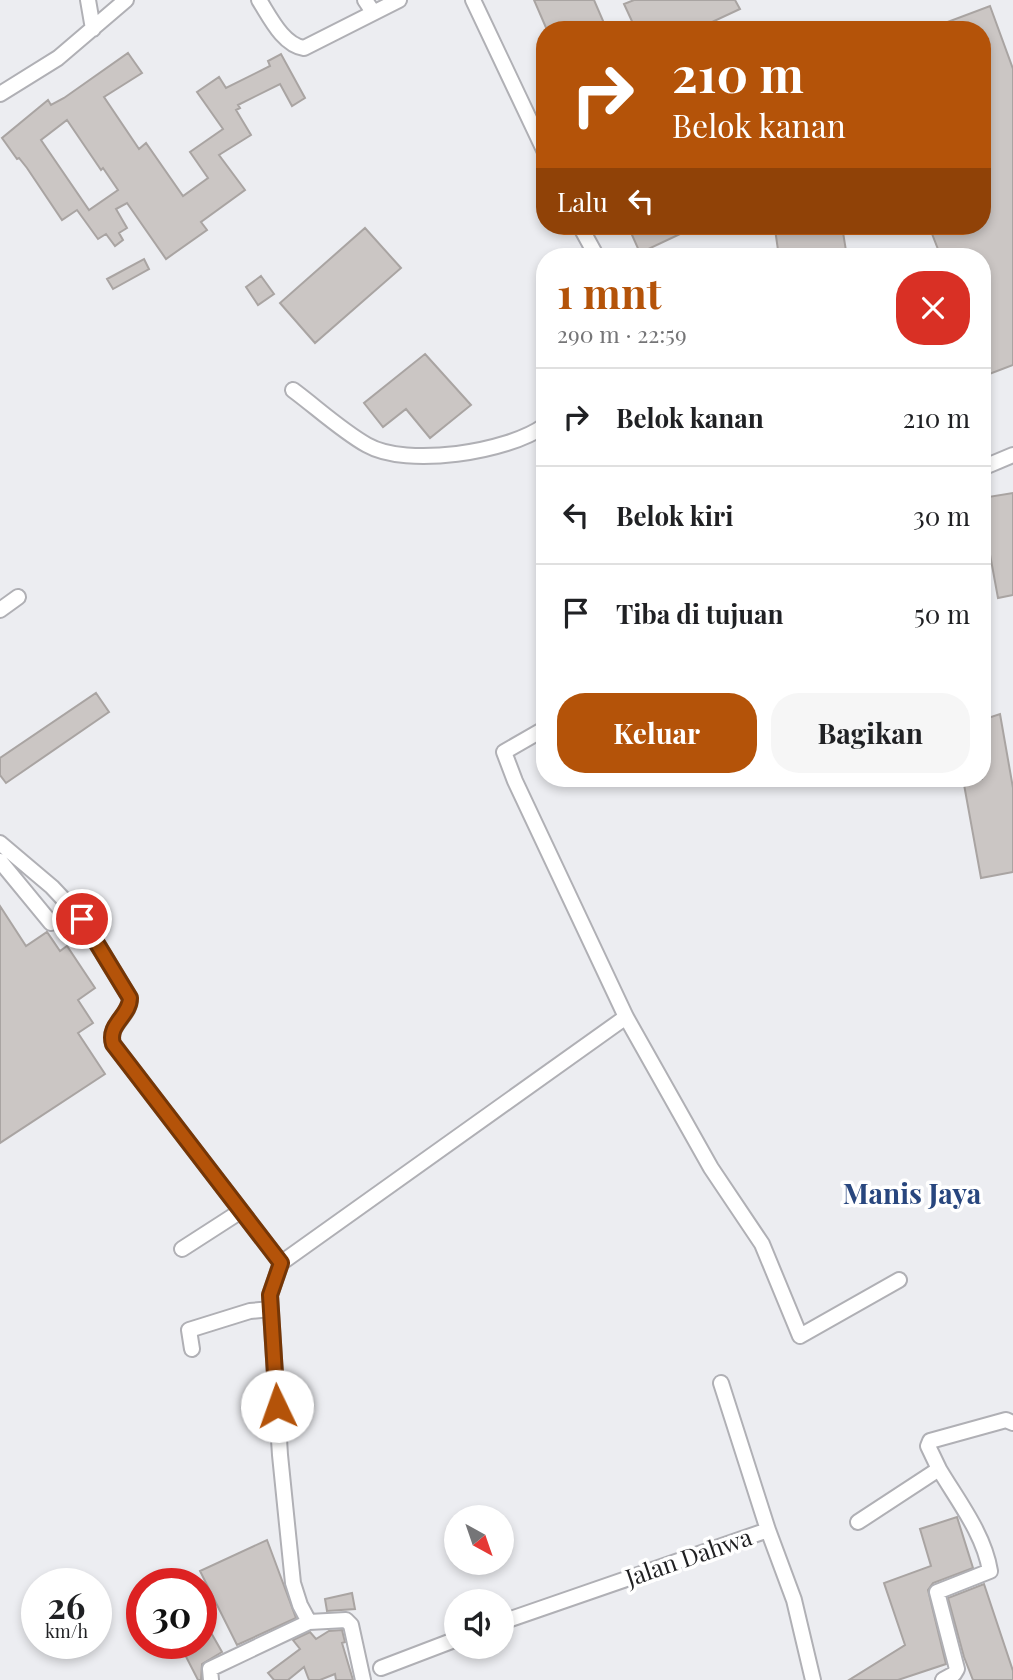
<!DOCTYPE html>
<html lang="id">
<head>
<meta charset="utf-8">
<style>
	:root { --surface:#fff; --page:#f6f6f6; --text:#202124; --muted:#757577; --line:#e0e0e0; --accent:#b45309 }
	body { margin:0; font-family:"Playfair Display",serif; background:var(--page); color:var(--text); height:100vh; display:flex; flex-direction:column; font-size:26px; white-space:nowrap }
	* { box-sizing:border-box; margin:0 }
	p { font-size:23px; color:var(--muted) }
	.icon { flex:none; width:38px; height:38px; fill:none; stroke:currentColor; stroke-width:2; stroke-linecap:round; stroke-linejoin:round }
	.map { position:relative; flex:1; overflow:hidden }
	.panel { position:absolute; left:536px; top:248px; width:455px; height:539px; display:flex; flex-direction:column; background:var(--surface); border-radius:28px; box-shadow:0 4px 10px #0003 }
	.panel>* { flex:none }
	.guide { position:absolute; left:536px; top:21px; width:455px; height:214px; border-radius:28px; box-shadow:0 4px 10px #0003; background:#b45309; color:#fff; overflow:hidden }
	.needle { width:46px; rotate:140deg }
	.tools { position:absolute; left:444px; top:1505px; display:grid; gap:14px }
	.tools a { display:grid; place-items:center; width:70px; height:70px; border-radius:50%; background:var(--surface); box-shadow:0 4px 10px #0003; font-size:35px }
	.speed { position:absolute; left:21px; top:1568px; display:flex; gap:14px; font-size:35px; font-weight:700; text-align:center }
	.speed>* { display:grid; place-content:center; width:91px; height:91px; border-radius:50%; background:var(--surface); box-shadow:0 4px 10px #0003; line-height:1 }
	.speed small { font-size:18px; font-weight:400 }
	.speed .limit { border:10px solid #d22; background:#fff; color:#111 }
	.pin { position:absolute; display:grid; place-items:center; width:60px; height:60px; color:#fff; margin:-30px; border:4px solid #fff; border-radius:50%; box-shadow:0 2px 7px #0007 }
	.me { position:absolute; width:77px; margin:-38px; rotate:357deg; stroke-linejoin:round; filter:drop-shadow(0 0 5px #0008) }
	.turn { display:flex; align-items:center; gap:24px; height:147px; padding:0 21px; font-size:32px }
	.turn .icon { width:91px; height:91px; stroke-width:2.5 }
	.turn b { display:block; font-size:49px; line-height:60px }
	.then { display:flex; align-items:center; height:66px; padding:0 21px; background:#0003; gap:14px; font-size:26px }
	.round { display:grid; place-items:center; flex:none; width:74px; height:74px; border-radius:28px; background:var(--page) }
	.summary { display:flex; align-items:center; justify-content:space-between; height:119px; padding:0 21px }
	h1 { font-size:42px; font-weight:700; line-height:52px; color:var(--accent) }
	.button { display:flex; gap:14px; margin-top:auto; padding:14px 21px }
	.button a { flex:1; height:80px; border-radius:28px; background:var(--accent); color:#fff; font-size:28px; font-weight:700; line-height:80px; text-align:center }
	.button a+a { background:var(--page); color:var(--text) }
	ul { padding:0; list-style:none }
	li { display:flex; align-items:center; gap:21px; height:98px; padding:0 21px; border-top:2px solid var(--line) }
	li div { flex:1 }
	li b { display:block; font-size:26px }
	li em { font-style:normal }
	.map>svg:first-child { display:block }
	.building { fill:#cbc6c4; stroke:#a9a4a2; stroke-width:2; fill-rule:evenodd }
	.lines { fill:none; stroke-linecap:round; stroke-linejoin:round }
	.minor-casing { stroke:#b0b0b5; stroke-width:18 }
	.minor { stroke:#fff; stroke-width:14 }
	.route-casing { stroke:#753606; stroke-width:18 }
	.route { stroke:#b45309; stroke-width:12 }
	.labels { text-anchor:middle; stroke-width:7; stroke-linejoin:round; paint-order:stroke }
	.street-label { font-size:24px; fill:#1f1f21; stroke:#fff }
	.quarter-label { font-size:28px; font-weight:bold; fill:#28467e; stroke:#fff }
</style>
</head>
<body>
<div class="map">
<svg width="1013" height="1680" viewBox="0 0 1013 1680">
	<rect width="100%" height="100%" fill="#ecedf1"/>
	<path class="building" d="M534 0H594L607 30H547Z
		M634 0H735L740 9 695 30H636L624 4Z
		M990 6 1013 69V365L984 376 982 257H941L929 226H982V30L929 29Z
		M128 53 142 73 104 97 139 149 146 143 183 196 208 178 190 152 223 129 197 92 219 77 226 88 270 66 268 61 281 54 305 98 292 106 280 84 238 105 240 108 236 110 251 135 219 155 245 190 201 222 207 230 166 259 127 203 116 209 127 228 119 233 123 240 115 246 106 234 98 239 77 210 62 220 27 168 19 158 17 159 2 138 48 100 51 105 64 98ZM67 120 101 170 103 168 118 190 89 210 41 140Z
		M628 226H697L640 253Z
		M799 226H842L847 257H779L775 229Z
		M365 228 401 268 315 343 280 303Z
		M144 259 149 269 113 289 107 279Z
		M261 276 274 294 258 305 246 287Z
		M425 354 471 405 430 438 406 409 383 427 364 403Z
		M1013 493V595L998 598 982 511V498Z
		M96 693 109 712 6 783 0 775V758Z
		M1000 714 1013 788V872L981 878 963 779H982V720Z
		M0 906 26 946 47 932 60 951 67 946 95 988 78 1000 93 1023 78 1033 105 1074 0 1143Z
		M957 1517 973 1568 933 1583 928 1590 946 1664 898 1680H849L905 1645 884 1583 931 1566 920 1529Z
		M267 1540 296 1618 237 1645 200 1571Z
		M984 1584 1013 1671V1680H973L964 1657 948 1598Z
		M352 1593 355 1609 327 1611 325 1599Z
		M201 1615 222 1652 202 1664 201 1680H198L179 1643H201Z
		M342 1630 345 1642 342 1643 353 1680H336L335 1674 320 1680H309L304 1667 288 1680H274L268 1673 300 1649 293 1640 310 1632 316 1639 329 1631Z"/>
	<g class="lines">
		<defs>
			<path id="minor" d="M88 0 93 29
				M259 0C270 17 283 45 304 48L399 0
				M365 0 373 12
				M473 0 544 150
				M0 94 58 58 126 0
				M580 226 597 257
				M293 390C316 407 342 431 367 445 407 468 508 452 544 426
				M982 468 1013 455
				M0 610 18 597
				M544 729 504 752 515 781 626 1017 711 1168 762 1244 800 1336 899 1280
				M0 843 52 887 82 919 130 998C131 1016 107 1024 113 1044L281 1263
				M0 861 51 923
				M182 1249 241 1211
				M192 1349 189 1330 250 1311 271 1309
				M721 1383 768 1530
				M939 1469 928 1446 930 1441 1006 1420 1013 1423
				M858 1522 939 1469C958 1501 984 1534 990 1571L937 1592 957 1669 954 1674 943 1680
				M309 1622 300 1605 293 1583 280 1455 270 1295 281 1263 626 1017
				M502 1622 768 1530 794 1600 813 1680
				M381 1668 457 1639
				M211 1680 210 1669 309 1622 346 1620 351 1625 363 1680"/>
		</defs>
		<use href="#minor" class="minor-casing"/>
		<use href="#minor" class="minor"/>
	</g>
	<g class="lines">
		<defs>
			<path id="route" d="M82 919 130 998C130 1016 107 1024 113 1044L281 1263 270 1295 277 1406"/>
		</defs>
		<use href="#route" class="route-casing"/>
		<use href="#route" class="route"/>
	</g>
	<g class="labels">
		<g class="street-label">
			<text transform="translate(689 1558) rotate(-19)" y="8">Jalan Dahwa</text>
		</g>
		<g class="quarter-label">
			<text x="912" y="1204">Manis Jaya</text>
		</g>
	</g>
</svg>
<div class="tools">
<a><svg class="needle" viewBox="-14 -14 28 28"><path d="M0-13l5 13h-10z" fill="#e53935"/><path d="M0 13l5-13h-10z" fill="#757577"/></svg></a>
<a><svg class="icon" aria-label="sound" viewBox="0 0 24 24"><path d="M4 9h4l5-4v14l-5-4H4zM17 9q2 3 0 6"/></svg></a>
</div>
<div class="speed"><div>26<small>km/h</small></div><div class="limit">30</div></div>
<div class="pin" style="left:82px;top:919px;background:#d93025"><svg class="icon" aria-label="arrive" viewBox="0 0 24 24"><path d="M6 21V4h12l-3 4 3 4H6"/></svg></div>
<svg class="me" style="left:277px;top:1406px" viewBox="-20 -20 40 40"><circle r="19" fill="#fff"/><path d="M0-13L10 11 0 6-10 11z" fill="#b45309"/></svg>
<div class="guide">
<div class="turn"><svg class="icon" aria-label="right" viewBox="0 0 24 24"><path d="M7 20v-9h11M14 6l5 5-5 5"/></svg><div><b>210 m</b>Belok kanan</div></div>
<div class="then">Lalu<svg class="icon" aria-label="left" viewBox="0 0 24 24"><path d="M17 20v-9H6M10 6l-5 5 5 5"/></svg></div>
</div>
<section class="panel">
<div class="summary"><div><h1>1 mnt</h1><p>290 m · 22:59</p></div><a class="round" style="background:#d93025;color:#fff"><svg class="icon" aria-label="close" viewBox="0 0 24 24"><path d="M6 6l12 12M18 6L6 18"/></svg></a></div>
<ul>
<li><svg class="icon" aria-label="right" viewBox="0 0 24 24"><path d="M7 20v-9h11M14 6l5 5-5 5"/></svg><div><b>Belok kanan</b></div><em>210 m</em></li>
<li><svg class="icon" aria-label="left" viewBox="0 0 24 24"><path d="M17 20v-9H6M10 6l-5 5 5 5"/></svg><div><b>Belok kiri</b></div><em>30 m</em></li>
<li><svg class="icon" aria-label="arrive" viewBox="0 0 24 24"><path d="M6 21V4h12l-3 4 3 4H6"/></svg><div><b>Tiba di tujuan</b></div><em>50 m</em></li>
</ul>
<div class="button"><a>Keluar</a><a>Bagikan</a></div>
</section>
</div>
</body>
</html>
